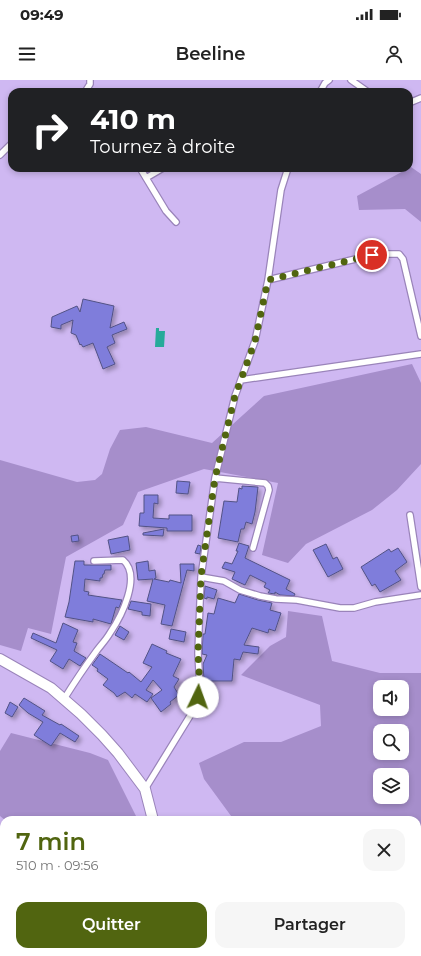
<!DOCTYPE html>
<html lang="fr">
<head>
<meta charset="utf-8">
<style>
	:root { --surface:#fff; --page:#f6f6f6; --text:#222; --muted:#767676; --accent:#516510 }
	body { margin:0; font-family:Montserrat,sans-serif; background:var(--page); color:var(--text); height:100vh; display:flex; flex-direction:column; font-size:15px; white-space:nowrap }
	* { box-sizing:border-box; margin:0 }
	p { font-size:13px; color:var(--muted) }
	.icon { flex:none; width:22px; height:22px; fill:none; stroke:currentColor; stroke-width:2; stroke-linecap:round; stroke-linejoin:round }
	.map { position:relative; flex:1; overflow:hidden }
	.panel { position:absolute; left:0px; top:736px; width:421px; height:140px; display:flex; flex-direction:column; background:var(--surface); border-radius:12px 12px 0 0; box-shadow:0 2px 6px #0003 }
	.panel>* { flex:none }
	.banner { position:absolute; left:8px; top:8px; width:405px; height:84px; border-radius:12px; box-shadow:0 2px 6px #0003; background:#202124; color:#fff; overflow:hidden }
	.buttons { position:absolute; left:373px; top:600px; display:grid; gap:8px }
	.buttons a { display:grid; place-items:center; width:36px; height:36px; border-radius:8px; background:var(--surface); box-shadow:0 2px 6px #0003; font-size:20px }
	.pin { position:absolute; display:grid; place-items:center; width:34px; height:34px; color:#fff; margin:-17px; border:2px solid #fff; border-radius:50%; box-shadow:0 1px 4px #0007 }
	.me { position:absolute; width:44px; margin:-22px; rotate:3deg; stroke-linejoin:round; filter:drop-shadow(0 0 3px #0008) }
	.turn { display:flex; align-items:center; gap:14px; height:84px; padding:0 16px; font-size:18px }
	.turn .icon { width:52px; height:52px; stroke-width:2.5 }
	.turn b { display:block; font-size:28px; line-height:34px }
	.round { display:grid; place-items:center; flex:none; width:42px; height:42px; border-radius:12px; background:var(--page) }
	.head { display:flex; align-items:center; justify-content:space-between; height:68px; padding:0 16px }
	h1 { font-size:24px; font-weight:600; line-height:30px; color:var(--accent) }
	.primary-button { display:flex; gap:8px; margin-top:auto; padding:8px 16px }
	.primary-button a { flex:1; height:46px; border-radius:12px; background:var(--accent); color:#fff; font-size:16px; font-weight:600; line-height:46px; text-align:center }
	.primary-button a+a { background:var(--page); color:var(--text) }
	.status { display:flex; justify-content:space-between; align-items:center; height:28px; padding:0 20px; background:var(--surface); direction:ltr }
	.status svg { height:11px; fill:currentColor }
	header { display:flex; justify-content:space-between; align-items:center; height:52px; padding:0 16px; background:var(--surface); font-size:18px; font-weight:600 }
	.map>svg:first-child { display:block }
	.green { fill:#a68ecb; fill-rule:evenodd }
	.water { fill:#26aa9a }
	.building { fill:#7f7ddb; stroke:#525285; filter:url(#shadow) }
	.lines { fill:none; stroke-linecap:round; stroke-linejoin:round }
	.street-casing { stroke:#9a84ba; stroke-width:8 }
	.highway-casing { stroke:#9a84ba; stroke-width:12 }
	.street { stroke:#fff; stroke-width:5.5 }
	.highway { stroke:#fff; stroke-width:10 }
	.route { stroke:#516510; stroke-width:7; stroke-dasharray:0 12.6 }
</style>
</head>
<body>
<div class="status"><b>09:49</b><svg viewBox="0 0 49 12"><path d="M0 12V9h3v3zM5 12V6h3v6zM10 12V3h3v9zM15 12V0h3v12zM26 1h20v11H26zM47 4h2v5h-2z"/></svg></div>
<header><svg class="icon" aria-label="menu" viewBox="0 0 24 24"><path d="M4 6h16M4 12h16M4 18h16"/></svg>Beeline<svg class="icon" aria-label="person" viewBox="0 0 24 24"><circle cx="12" cy="8" r="4"/><path d="M4 21q1-7 8-7t8 7"/></svg></header>
<div class="map">
<svg width="421" height="876" viewBox="0 0 421 876">
	<defs>
		<filter id="shadow"><feDropShadow dx="3" dy="3" stdDeviation="2" flood-color="#0004"/></filter>
	</defs>
	<rect width="100%" height="100%" fill="#cfb8f2"/>
	<path class="green" d="M411 87 421 94V142L405 129 359 130 357 116Z
		M412 284 421 303V384L397 410 372 430 306 464 288 483 262 475 278 403 204 389 138 412 123 445 66 477 51 554 28 548 21 571 0 565V380L77 402 95 400 102 394 110 369 120 350 146 347 212 363 264 316Z
		M288 531 322 536 332 581 380 593H421V867H417V740H234L204 699 199 683 244 662H281L321 646 320 625 241 595 270 566 286 557ZM380 607H402V629H380ZM380 651H402V673H380ZM380 695H402V717H380Z
		M11 653 90 673 108 680 138 740H5L0 736V671Z"/>
	<path class="water" d="M156 248H159V251H165L164 267H155Z"/>
	<path class="building" d="M83 219 114 226 110 248 124 242 127 249 112 255 115 263 107 267 115 284 103 289 93 263 83 267 81 264 80 265 76 255 71 253 73 240 61 245V249L51 247 52 237 77 226 80 232Z
		M177 401 190 402 188 414 176 413Z
		M242 406 258 407 255 432 252 444 246 442 244 449H241L238 462 218 458 224 421 237 422 239 408 242 409Z
		M144 415H158V424L154 423 153 438 169 439V435H192V451H167V448L139 446 140 433H144Z
		M164 449 163 456 143 455V453Z
		M78 455 79 461 72 462 71 456Z
		M128 456 130 470 111 474 108 460Z
		M239 463 249 466 245 478 290 500 286 509 295 514 294 516 280 515 275 512V514L268 513 270 510 264 507 266 503 250 495 245 505 232 499 235 492 222 488 225 482 232 484 238 471H236Z
		M326 464 333 479 337 477 343 489 328 497 313 470Z
		M198 465 201 466 200 474 195 473Z
		M398 468 407 482 395 491 401 500 380 512 375 504 372 506 361 487 389 469 391 472Z
		M75 481H84V485H111V490H105L104 494H103L102 498H100V501L85 499 84 511 89 512 88 515 122 520 119 528 116 527 111 544 93 539V542L65 537 69 522Z
		M148 481 149 491 155 490 156 498 154 499 169 502 170 500 181 503 180 484H194V491L187 490 172 546 161 544 165 525 147 521 153 499 138 500 136 483Z
		M205 506 217 510 214 519 207 517V519L204 518Z
		M239 514 258 520 272 523 270 530 281 533 275 551 269 549 268 553 252 548 244 565 259 567 258 574 243 572 240 580 234 579 232 601H204L203 584 207 575 202 574 203 554H205L208 533 214 534 218 518 235 523Z
		M131 521 151 524 150 536 142 535V532L128 529Z
		M63 543 78 550 73 562 77 563 74 571 86 578 80 586 69 579 63 589 50 581 57 570 31 558 33 553 56 563Z
		M120 546 129 552 124 560 115 555Z
		M171 549 186 552 184 562 169 559Z
		M152 564 167 571 166 573 181 579 173 596 179 599 174 607 179 615 170 622 171 624 161 632 151 618 162 610 153 600 146 610 153 614 147 622 135 614 132 618 125 612 117 617 114 613 103 605 108 599 97 591 98 589 92 585 100 574 128 593 129 592 141 602 152 587 143 583Z
		M24 618 45 631 42 635 60 645 61 644 79 656 75 662 60 653 51 666 34 655 43 642 28 633 19 625Z
		M10 622 18 627 12 637 5 633Z"/>
	<g class="lines">
		<defs>
			<path id="street" d="M351 0 368 12
				M85 12 90 4V0
				M320 12 325 3 329 0
				M409 23 421 18
				M0 75 12 63
				M140 88 166 131 176 142
				M146 98 163 88
				M268 200 372 175 388 174H399L403 179 421 256
				M241 300 421 274
				M215 398 265 403 268 406 269 410 253 468
				M410 435 421 507
				M201 497 224 501 240 510 260 516 276 519 297 520 340 528H354L375 522 421 515
				M64 619C74 603 84 588 95 573 100 566 106 560 110 553 121 537 142 496 123 480L94 481
				M145 709 193 631 200 610 198 573 201 497 215 398 235 316 255 261 268 200 281 110 288 88
				M0 822 4 820
				M151 876 152 872
				M240 876 244 872"/>
			<path id="highway" d="M0 579 51 608 81 634 102 655 118 673 145 709 153 740
				M199 872 201 876"/>
		</defs>
		<use href="#street" class="street-casing"/>
		<use href="#highway" class="highway-casing"/>
		<use href="#street" class="street"/>
		<use href="#highway" class="highway"/>
	</g>
	<g class="lines">
		<path class="route" d="M198 617 200 610 198 573 201 496 215 398 235 316 255 261 268 200 372 175"/>
	</g>
</svg>
<div class="buttons">
<a><svg class="icon" aria-label="sound" viewBox="0 0 24 24"><path d="M4 9h4l5-4v14l-5-4H4zM17 9q2 3 0 6"/></svg></a>
<a><svg class="icon" aria-label="search" viewBox="0 0 24 24"><circle cx="10" cy="10" r="6"/><path d="M15 15l6 6"/></svg></a>
<a><svg class="icon" aria-label="layers" viewBox="0 0 24 24"><path d="M12 4l9 5-9 5-9-5zM3 14l9 5 9-5"/></svg></a>
</div>
<div class="pin" style="left:372px;top:175px;background:#d93025"><svg class="icon" aria-label="arrive" viewBox="0 0 24 24"><path d="M6 21V4h12l-3 4 3 4H6"/></svg></div>
<svg class="me" style="left:198px;top:617px" viewBox="-20 -20 40 40"><circle r="19" fill="#fff"/><path d="M0-13L10 11 0 6-10 11z" fill="#516510"/></svg>
<div class="banner">
<div class="turn"><svg class="icon" aria-label="right" viewBox="0 0 24 24"><path d="M7 20v-9h11M14 6l5 5-5 5"/></svg><div><b>410 m</b>Tournez à droite</div></div>
</div>
<section class="panel">
<div class="head"><div><h1>7 min</h1><p>510 m · 09:56</p></div><a class="round"><svg class="icon" aria-label="close" viewBox="0 0 24 24"><path d="M6 6l12 12M18 6L6 18"/></svg></a></div>
<div class="primary-button"><a>Quitter</a><a>Partager</a></div>
</section>
</div>
</body>
</html>
